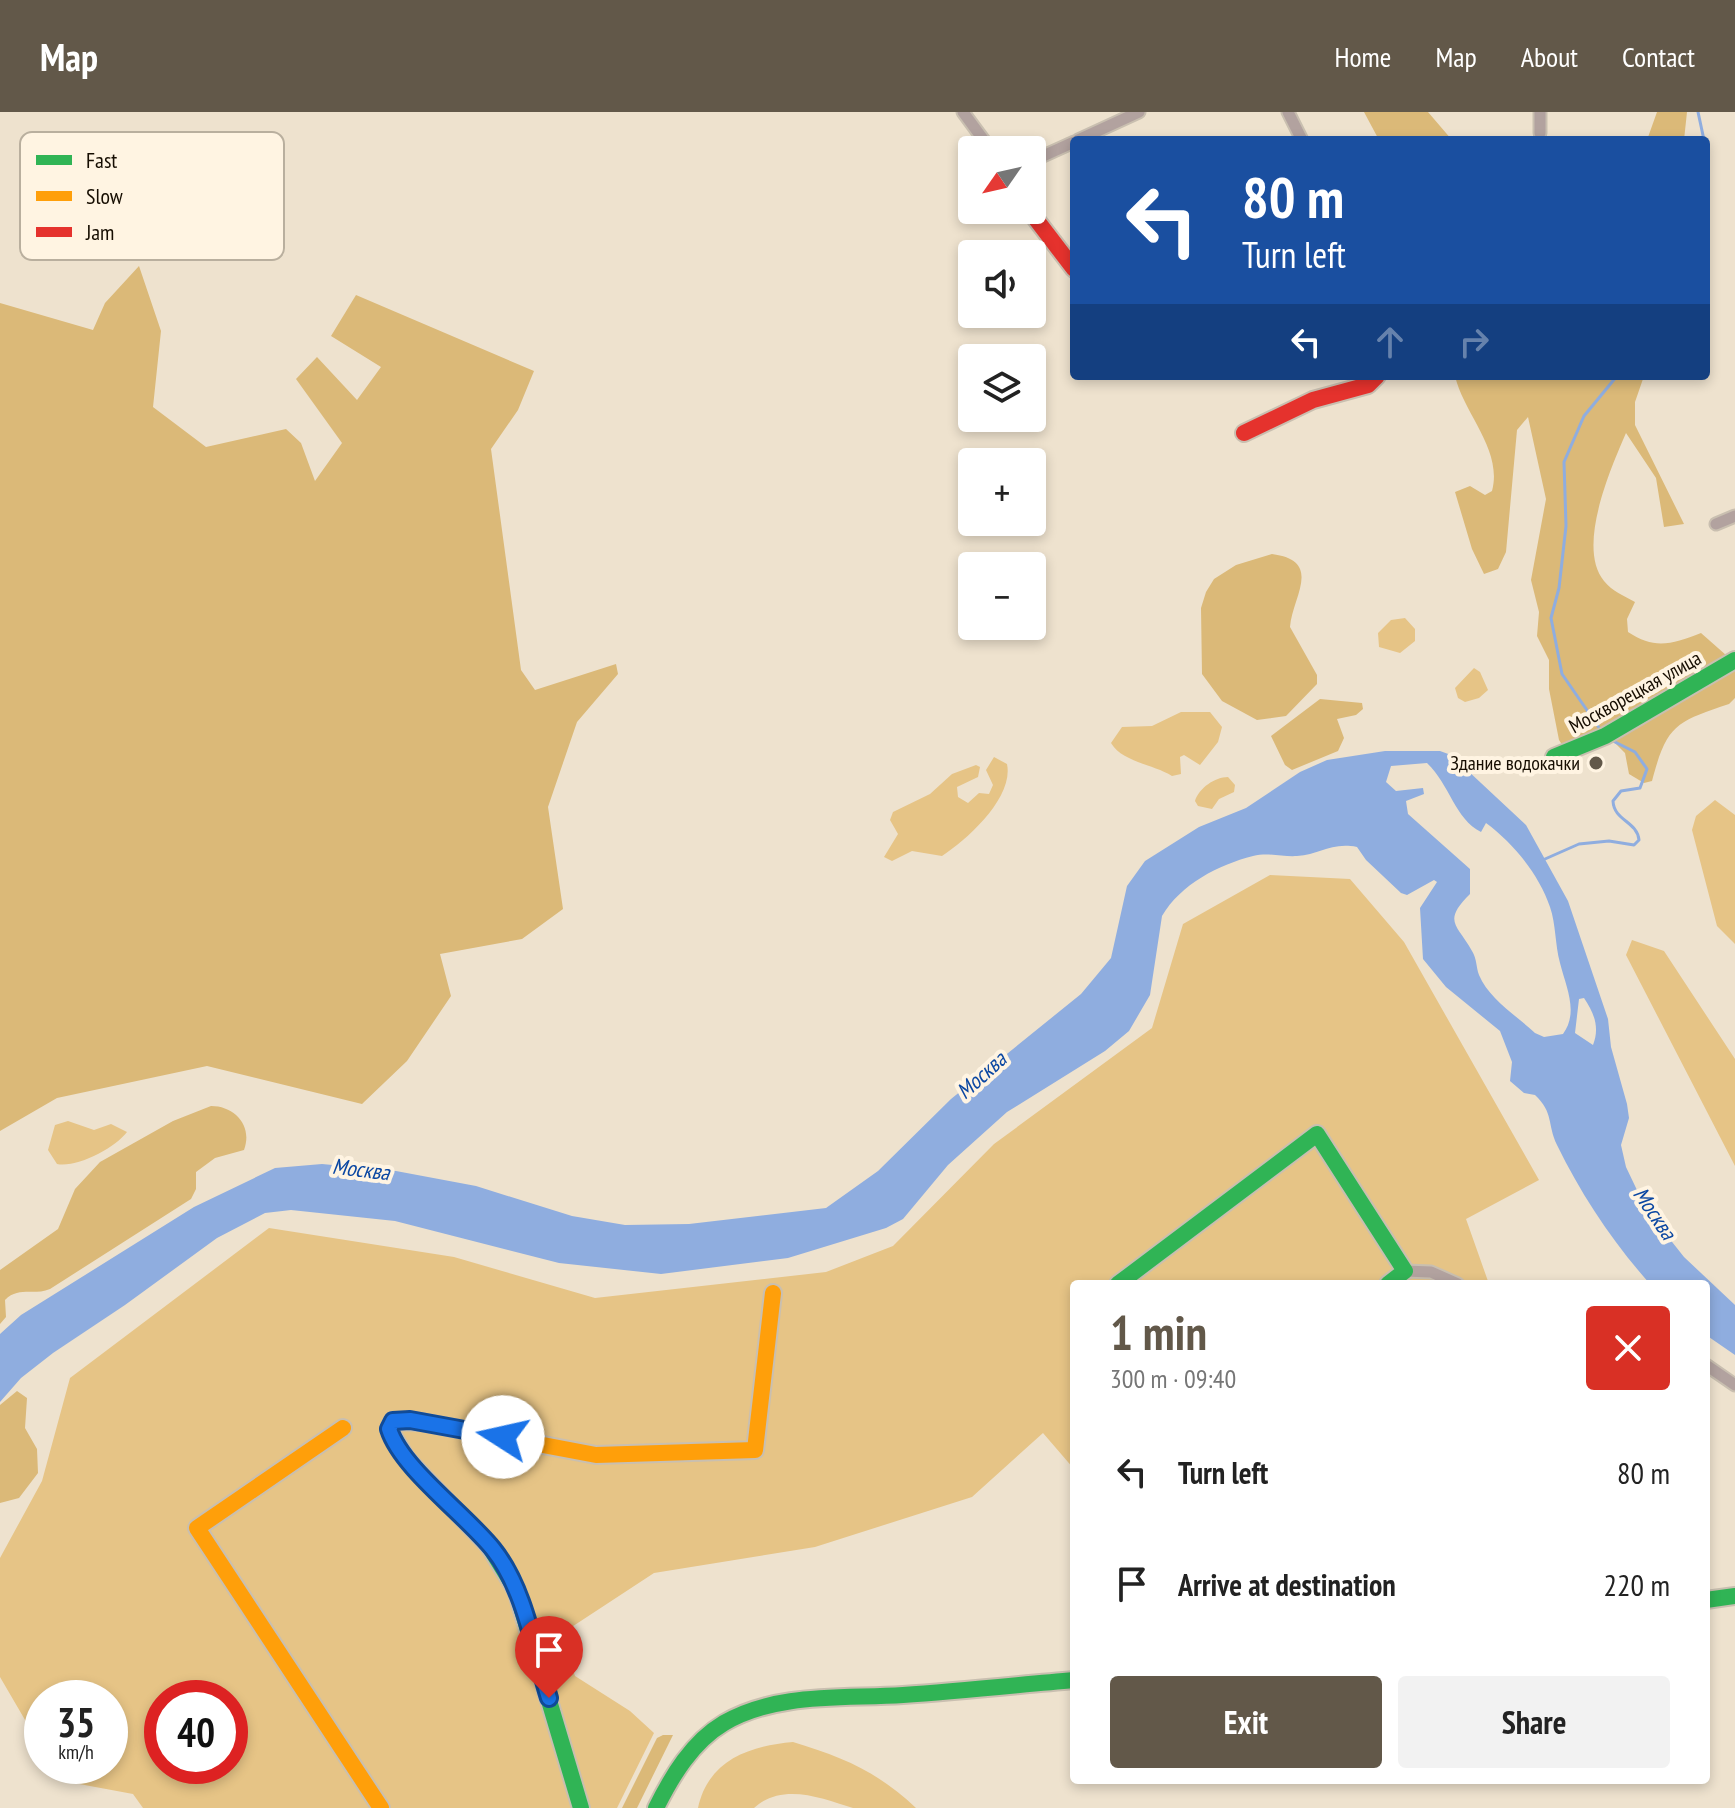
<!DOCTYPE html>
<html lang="en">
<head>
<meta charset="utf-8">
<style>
	:root { --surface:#fff; --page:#f2f2f2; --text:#222; --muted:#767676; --accent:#625849 }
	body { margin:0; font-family:"PT Sans Narrow",sans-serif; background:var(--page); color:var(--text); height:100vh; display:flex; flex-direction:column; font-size:30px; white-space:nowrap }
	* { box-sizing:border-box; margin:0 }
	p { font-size:26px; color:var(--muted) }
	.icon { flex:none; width:44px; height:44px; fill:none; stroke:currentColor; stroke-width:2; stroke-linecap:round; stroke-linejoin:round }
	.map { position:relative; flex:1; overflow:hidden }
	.panel { position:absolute; left:1070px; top:1168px; width:640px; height:504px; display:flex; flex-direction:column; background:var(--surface); border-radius:8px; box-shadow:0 4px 12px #0003 }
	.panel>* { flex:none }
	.top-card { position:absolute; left:1070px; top:24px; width:640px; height:244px; border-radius:8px; box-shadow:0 4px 12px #0003; background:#1a4fa0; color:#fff; overflow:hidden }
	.needle { width:52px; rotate:236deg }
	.fabs { position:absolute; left:958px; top:24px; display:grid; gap:16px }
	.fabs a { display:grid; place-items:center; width:88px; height:88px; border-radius:8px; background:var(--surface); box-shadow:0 4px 12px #0003; font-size:40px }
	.speed { position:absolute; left:24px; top:1568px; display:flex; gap:16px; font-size:40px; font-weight:700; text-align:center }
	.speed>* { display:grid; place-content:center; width:104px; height:104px; border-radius:50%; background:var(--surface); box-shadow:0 4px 12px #0003; line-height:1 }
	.speed small { font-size:20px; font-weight:400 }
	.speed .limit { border:12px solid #d22; background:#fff; color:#111 }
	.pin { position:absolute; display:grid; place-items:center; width:68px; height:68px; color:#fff; margin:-82px -34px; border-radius:50% 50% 50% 0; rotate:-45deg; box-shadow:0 0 8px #0007 }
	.pin .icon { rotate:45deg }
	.me { position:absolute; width:88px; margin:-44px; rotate:280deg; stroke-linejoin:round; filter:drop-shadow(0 0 6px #0008) }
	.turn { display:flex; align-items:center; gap:28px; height:168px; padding:0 40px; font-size:36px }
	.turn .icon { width:104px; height:104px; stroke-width:2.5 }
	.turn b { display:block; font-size:56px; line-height:68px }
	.lanes { display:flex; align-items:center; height:76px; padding:0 40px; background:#0003; justify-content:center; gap:40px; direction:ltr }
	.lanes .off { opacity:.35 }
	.round { display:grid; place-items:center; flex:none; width:84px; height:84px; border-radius:8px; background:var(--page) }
	.summary { display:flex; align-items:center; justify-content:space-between; height:136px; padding:0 40px }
	h1 { font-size:48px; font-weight:700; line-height:60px; color:var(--accent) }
	.cta { display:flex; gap:16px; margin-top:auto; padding:16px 40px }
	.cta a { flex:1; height:92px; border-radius:8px; background:var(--accent); color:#fff; font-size:32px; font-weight:700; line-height:92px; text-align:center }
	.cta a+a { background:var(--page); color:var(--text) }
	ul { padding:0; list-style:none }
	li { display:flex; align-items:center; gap:24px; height:112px; padding:0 40px }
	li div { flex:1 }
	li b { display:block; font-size:30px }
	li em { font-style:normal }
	header { display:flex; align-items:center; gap:48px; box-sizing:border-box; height:112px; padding:0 40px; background:var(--accent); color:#fff }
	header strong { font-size:38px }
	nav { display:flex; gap:44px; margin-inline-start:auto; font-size:28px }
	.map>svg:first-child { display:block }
	.green { fill:#e6c486; fill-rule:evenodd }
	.forest { fill:#dbb978 }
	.water { fill:#8faddf; fill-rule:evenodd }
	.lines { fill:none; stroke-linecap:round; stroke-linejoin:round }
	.stream { stroke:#8faddf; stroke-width:3 }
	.street-casing { stroke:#c9bfb0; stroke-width:15 }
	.fast-casing { stroke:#c9bfb0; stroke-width:20 }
	.slow-casing { stroke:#c9bfb0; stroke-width:20 }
	.jam-casing { stroke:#c9bfb0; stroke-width:20 }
	.street { stroke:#b2a29f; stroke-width:11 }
	.fast { stroke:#30b455; stroke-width:16 }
	.slow { stroke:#ff9f0a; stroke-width:16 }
	.jam { stroke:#e5322d; stroke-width:16 }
	.route-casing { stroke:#114b97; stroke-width:20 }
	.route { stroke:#1a73e8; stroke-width:14 }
	.poi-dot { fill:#625849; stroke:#fff4e2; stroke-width:3 }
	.labels { text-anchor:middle; stroke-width:8; stroke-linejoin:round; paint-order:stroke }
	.street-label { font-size:20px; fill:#160d01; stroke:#fff4e2 }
	.poi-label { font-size:20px; fill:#160d01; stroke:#fff4e2; text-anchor:end }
	.water-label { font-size:22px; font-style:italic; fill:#0b47a2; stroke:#fff4e2 }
	.key { fill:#fff4e2; stroke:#b9af9e; stroke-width:2 }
	.key-label { font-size:22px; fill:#160d01 }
</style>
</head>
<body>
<header>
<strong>Map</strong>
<nav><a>Home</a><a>Map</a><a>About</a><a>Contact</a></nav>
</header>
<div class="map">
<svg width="1735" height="1696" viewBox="0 0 1735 1696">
	<rect width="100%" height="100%" fill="#eee2ce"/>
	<path class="green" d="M1405 506 1415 517V529L1400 541 1379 535 1378 521 1391 508Z
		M1474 556 1480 560 1488 578 1479 586 1465 590 1458 586 1455 576Z
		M1181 600H1210L1222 615 1218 630 1200 653 1184 643 1180 645 1181 662 1172 664C1153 652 1122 650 1111 631L1122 615 1152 614Z
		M994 645 1007 652C1014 685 968 727 942 744L912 739 892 749 884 745 898 722 890 708 893 700 930 682 952 662 976 653 980 655 978 665 957 675 958 685 968 691 979 681 989 682 993 673 986 658Z
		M1228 665 1235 673 1234 680 1219 687 1212 697 1198 694 1195 689C1199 676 1215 665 1228 665Z
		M1715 688 1735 703V832L1717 814 1692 718 1696 704Z
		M1270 763 1350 767 1404 830 1539 1068 1466 1107 1489 1172H1074V1357L1043 1321 972 1385 815 1435 654 1461 561 1522 575 1564 630 1599 654 1621 617 1696H143L133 1682 63 1669 53 1654H110V1586H42V1637L0 1565V1446L42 1369 70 1266 269 1116 454 1145 595 1186 826 1160 893 1134 994 1032 1152 916 1183 812ZM162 1586H230V1654H162Z
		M1632 828 1664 839 1735 947V1054L1626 843Z
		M68 1009 94 1018 111 1012 127 1020C115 1036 77 1056 57 1052L48 1038 55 1013Z
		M793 1630C843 1645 878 1660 916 1696 898 1696 870 1696 853 1696 822 1686 782 1670 754 1696H698C708 1648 750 1634 793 1630Z"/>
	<path class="forest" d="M1364 0H1428L1452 28H1379Z
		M1657 0H1687L1684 28H1647Z
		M139 154 161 219 153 295 206 335 286 317 301 331 315 369 342 331 296 267 317 245 357 288 381 255 331 224 356 183 534 259 518 298 491 337 521 558 535 578 616 552 618 562 577 610 548 695 563 797 522 827 440 842 451 884 407 949 362 992 207 954 57 986 0 1019V191L93 218 105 191Z
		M1455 264H1644L1635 290V313L1684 412 1664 415 1656 366 1626 321C1611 356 1576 435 1604 469 1612 479 1624 484 1635 490L1627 507 1628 520C1655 538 1672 532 1701 521L1735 551V586L1729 592C1676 610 1667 612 1652 669L1644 671 1629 662 1625 641 1613 629 1570 645 1559 628 1549 577V548L1537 524 1539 500 1531 468 1546 387 1528 305 1517 318 1506 440 1498 457 1484 462 1472 437 1455 380 1470 374 1485 383 1492 379C1503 338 1464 302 1455 264Z
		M1272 442C1324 449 1292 485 1290 515L1317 563V572L1286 604 1257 608 1222 589 1202 562 1201 496 1206 480 1214 467 1236 453Z
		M1320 587 1362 591 1363 597 1356 603 1337 607 1344 626 1338 639 1292 658 1285 653 1271 624Z
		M211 994C235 994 253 1014 244 1038L215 1046 196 1060V1077L191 1087 50 1177C34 1184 19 1174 5 1188L6 1205 0 1212V1158L58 1117 75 1077 100 1050 173 1009Z
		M17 1279 27 1286 25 1316 37 1337 38 1361 19 1386 0 1391V1293Z
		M663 1623H673L637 1696H622L657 1626Z"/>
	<path class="water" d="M1385 639H1440L1451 643 1526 713 1568 789 1608 907 1611 935 1627 992 1629 1006 1621 1033 1626 1055 1646 1097 1684 1145 1735 1193V1243L1706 1223V1172H1650C1612 1129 1582 1084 1557 1033 1547 1012 1554 1001 1535 983L1524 981 1510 969 1512 950 1500 919 1446 875 1423 847 1420 796 1437 770 1434 768 1407 783 1401 781 1366 748 1357 735C1330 730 1320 743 1297 744 1282 745 1268 740 1253 744 1218 753 1181 772 1162 804L1150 883 1129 919 1105 939 1007 1000 948 1053 903 1107 886 1116 788 1146 661 1162 559 1151 395 1109 291 1098 265 1101 217 1126 125 1193 53 1241 21 1266 0 1290V1222L21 1203 194 1095 275 1056 322 1052 396 1059 476 1074 572 1104 625 1113 689 1112 826 1096 878 1059 951 987 1081 882 1111 846 1127 774 1145 749 1199 715 1246 696 1300 660 1327 648ZM1427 651C1450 673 1455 707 1481 720L1486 711C1513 731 1539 762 1550 795 1556 812 1555 833 1560 851 1566 875 1579 900 1563 922L1544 925 1535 921C1517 904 1489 887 1479 863 1476 855 1477 847 1472 839 1457 812 1442 810 1470 782V757L1408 702 1406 689 1424 682 1423 676 1396 679 1386 670 1391 654ZM1584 886C1594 901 1600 915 1593 933L1575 921 1579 887Z"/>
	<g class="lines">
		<path class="stream" d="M1698 0 1704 28
			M1706 37V64
			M1602 620 1562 562 1551 506 1559 476 1566 414 1564 350 1584 304 1617 264
			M1545 747 1579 732 1609 729 1634 733 1639 728C1637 709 1614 709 1613 689L1621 679 1640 676 1647 657 1635 640 1611 628"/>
		<defs>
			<path id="street" d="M963 0 991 38
				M1288 0 1302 28
				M1540 21V0
				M1078 28 1139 0
				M1032 49 1074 30
				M1716 412 1735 404
				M1405 1159 1431 1160 1458 1172
				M1706 1253 1735 1273"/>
			<path id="fast" d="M1554 645 1605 624 1735 548
				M1118 1172 1317 1022 1405 1159 1388 1172
				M421 1310 393 1309 389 1317 406 1346 489 1434 516 1478 581 1696
				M1706 1488 1735 1484
				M656 1696C672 1664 692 1630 724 1611 777 1580 844 1587 903 1583 960 1579 1017 1573 1074 1568"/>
			<path id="slow" d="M421 1310 596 1343 755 1338 773 1181
				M343 1316 197 1416 381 1696"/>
			<path id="jam" d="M1029 98 1074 157
				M1244 321 1313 288 1368 273 1377 264"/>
		</defs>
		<use href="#street" class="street-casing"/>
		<use href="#fast" class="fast-casing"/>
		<use href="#slow" class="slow-casing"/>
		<use href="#jam" class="jam-casing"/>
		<use href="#street" class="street"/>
		<use href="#fast" class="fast"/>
		<use href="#slow" class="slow"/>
		<use href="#jam" class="jam"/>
	</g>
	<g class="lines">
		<defs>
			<path id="route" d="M503 1325 410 1308 393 1309 389 1317C401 1356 466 1403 493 1437 525 1477 534 1538 549 1586"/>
		</defs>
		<use href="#route" class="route-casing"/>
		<use href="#route" class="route"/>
	</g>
	<circle class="poi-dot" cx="1596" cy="651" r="8"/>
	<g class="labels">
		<g class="street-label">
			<text transform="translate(1635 580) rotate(-29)" y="7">Москворецкая улица</text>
		</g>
		<g class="poi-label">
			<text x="1580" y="658">Здание водокачки</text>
		</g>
		<g class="water-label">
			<text transform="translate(981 963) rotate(-42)" y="8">Москва</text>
			<text transform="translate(361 1057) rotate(7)" y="8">Москва</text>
			<text transform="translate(1655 1101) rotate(56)" y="8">Москва</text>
		</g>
	</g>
	<rect x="20" y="20" width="264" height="128" rx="12" class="key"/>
	<rect x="36" y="43" width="36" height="10" fill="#30b455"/>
	<rect x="36" y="79" width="36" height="10" fill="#ff9f0a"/>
	<rect x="36" y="115" width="36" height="10" fill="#e5322d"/>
	<g class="key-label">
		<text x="86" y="56">Fast</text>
		<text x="86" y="92">Slow</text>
		<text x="86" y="128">Jam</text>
	</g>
</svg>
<div class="fabs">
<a><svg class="needle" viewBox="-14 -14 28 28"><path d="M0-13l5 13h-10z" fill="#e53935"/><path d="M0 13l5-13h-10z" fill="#767676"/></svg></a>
<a><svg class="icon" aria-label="sound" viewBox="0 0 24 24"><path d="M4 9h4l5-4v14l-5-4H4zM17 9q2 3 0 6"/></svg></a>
<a><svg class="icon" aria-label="layers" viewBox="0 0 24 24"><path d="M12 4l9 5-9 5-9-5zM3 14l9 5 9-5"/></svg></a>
<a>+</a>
<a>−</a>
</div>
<div class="speed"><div>35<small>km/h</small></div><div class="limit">40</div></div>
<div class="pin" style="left:549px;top:1586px;background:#d93025"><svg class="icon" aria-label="arrive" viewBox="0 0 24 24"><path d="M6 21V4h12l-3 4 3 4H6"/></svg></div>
<svg class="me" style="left:503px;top:1325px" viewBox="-20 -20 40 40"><circle r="19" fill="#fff"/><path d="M0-13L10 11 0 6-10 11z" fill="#1a73e8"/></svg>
<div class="top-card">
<div class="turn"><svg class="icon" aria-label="left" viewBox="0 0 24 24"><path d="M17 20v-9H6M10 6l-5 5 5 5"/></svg><div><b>80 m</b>Turn left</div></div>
<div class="lanes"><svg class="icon" aria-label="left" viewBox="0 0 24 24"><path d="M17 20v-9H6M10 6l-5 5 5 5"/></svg><svg class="icon off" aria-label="ahead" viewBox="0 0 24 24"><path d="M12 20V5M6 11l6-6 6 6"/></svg><svg class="icon off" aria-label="right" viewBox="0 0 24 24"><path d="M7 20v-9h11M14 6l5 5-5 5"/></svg></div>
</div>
<section class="panel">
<div class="summary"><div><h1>1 min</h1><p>300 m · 09:40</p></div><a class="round" style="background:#d93025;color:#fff"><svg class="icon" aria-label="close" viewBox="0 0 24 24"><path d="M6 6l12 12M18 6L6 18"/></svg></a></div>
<ul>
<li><svg class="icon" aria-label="left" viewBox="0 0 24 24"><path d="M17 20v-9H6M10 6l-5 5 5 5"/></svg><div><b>Turn left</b></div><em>80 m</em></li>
<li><svg class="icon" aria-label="arrive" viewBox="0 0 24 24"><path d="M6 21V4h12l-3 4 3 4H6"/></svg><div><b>Arrive at destination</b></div><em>220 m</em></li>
</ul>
<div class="cta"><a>Exit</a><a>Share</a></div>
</section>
</div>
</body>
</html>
